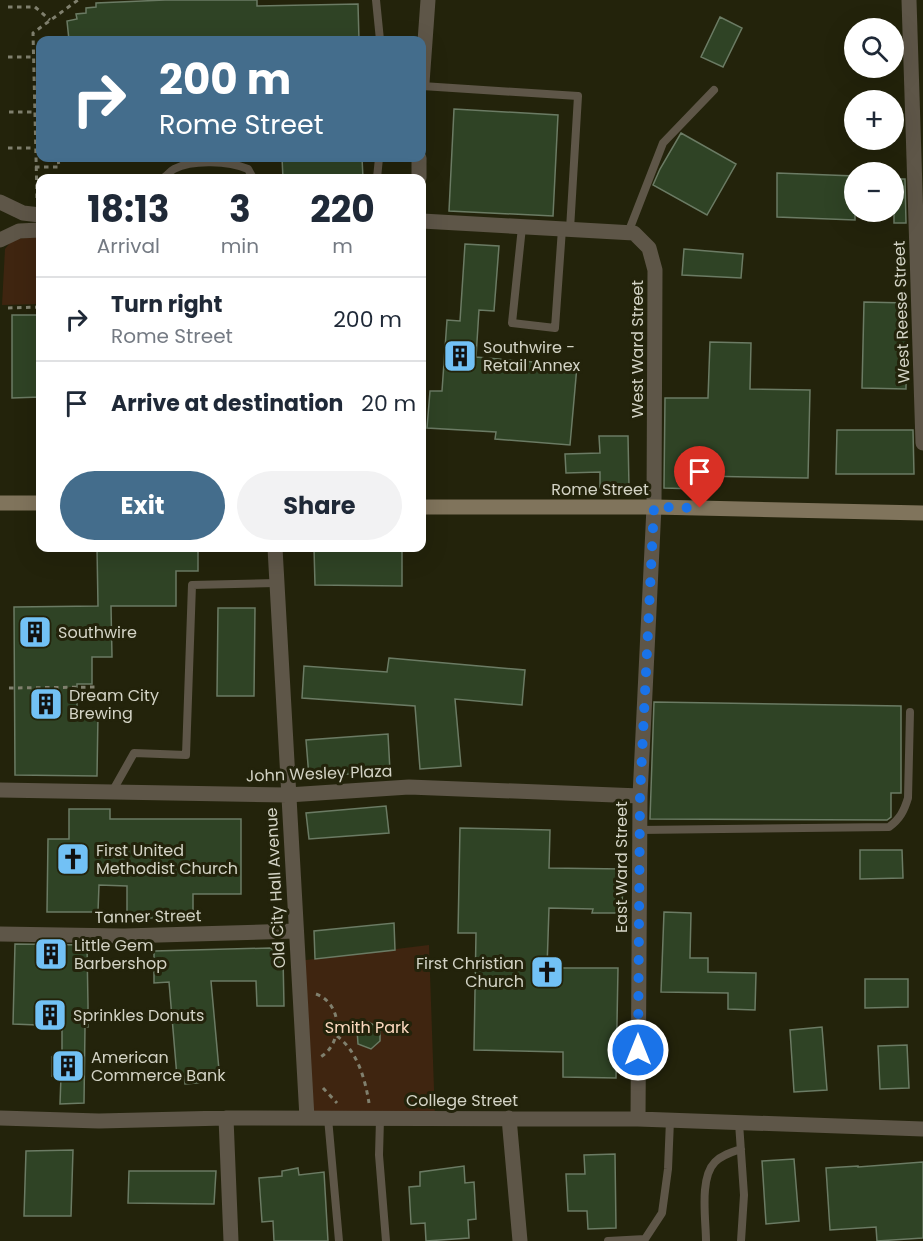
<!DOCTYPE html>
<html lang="en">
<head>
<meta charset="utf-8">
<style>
	:root { --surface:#fff; --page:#f2f2f3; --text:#1f2937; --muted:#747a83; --line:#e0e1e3; --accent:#446d8c }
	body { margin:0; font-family:Poppins,sans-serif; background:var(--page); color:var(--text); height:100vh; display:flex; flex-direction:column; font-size:22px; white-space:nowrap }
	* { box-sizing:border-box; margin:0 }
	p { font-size:20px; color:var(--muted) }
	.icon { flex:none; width:33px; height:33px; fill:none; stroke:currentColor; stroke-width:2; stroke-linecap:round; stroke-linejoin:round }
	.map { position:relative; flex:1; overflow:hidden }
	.details { position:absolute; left:36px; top:174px; width:390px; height:378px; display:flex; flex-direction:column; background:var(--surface); border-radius:12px; box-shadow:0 6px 24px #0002 }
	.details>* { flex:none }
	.hud { position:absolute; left:36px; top:36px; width:390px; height:126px; border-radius:12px; box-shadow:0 6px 24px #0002; background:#446d8c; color:#fff; overflow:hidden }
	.controls { position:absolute; left:844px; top:18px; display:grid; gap:12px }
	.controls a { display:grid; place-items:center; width:60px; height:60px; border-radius:50%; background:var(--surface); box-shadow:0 6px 24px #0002; font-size:30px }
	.pin { position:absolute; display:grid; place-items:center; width:51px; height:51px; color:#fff; margin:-62px -26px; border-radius:50% 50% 50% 0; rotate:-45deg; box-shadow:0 0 6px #0007 }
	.pin .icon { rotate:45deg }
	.me { position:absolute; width:66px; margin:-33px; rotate:0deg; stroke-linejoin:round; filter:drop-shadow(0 0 4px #0008) }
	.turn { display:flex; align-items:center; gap:21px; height:126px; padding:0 24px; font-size:27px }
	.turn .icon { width:78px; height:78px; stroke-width:2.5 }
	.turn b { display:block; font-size:42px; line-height:51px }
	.eta { display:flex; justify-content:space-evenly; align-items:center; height:102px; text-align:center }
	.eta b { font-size:36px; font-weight:700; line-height:42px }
	.button { display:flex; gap:12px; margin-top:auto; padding:12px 24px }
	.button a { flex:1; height:69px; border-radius:36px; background:var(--accent); color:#fff; font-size:24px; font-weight:700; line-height:69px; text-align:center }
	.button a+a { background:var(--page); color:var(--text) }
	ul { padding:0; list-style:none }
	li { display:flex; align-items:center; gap:18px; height:84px; padding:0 24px; border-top:2px solid var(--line) }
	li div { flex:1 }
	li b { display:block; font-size:22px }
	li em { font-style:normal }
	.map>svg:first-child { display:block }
	.green { fill:#3f2510 }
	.building { fill:#2f4325; stroke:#6b7b64; stroke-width:1.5 }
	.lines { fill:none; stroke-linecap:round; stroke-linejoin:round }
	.path { stroke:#80806e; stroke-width:3; stroke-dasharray:4.5 4.5; stroke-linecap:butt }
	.lane { stroke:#5e5648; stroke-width:8 }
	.street { stroke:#5e5648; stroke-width:15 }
	.secondary { stroke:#80745c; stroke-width:15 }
	.route { stroke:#1a73e8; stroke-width:10; stroke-dasharray:0 18 }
	.labels { text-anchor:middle; stroke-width:6; stroke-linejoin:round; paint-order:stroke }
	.street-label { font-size:16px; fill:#d3d3c5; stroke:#23230b }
	.poi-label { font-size:16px; fill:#d3d3c5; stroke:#23230b; text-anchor:start }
	.park-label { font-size:16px; fill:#fddac0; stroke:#23230b }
</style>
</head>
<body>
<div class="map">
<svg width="923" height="1241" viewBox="0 0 923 1241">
	<rect width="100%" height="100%" fill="#23230b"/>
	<path class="green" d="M38 237 40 304 2 305 5 249 13 239Z
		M429 945 435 1118H307L298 961Z"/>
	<path class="building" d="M165 0H257V6L358 4 359 40H69L67 21 77 19 76 14 86 13V8L96 7V3Z
		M720 17 742 28 723 67 701 57Z
		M454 109 558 115 553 216 449 211Z
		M681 133 736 164 707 215 653 185 660 169Z
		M282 158H362L363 178H283Z
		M777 173 855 176V220L777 217Z
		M894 179H905L906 223H894Z
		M465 244 499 246 494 311 479 310 476 357 577 366 570 445 495 439 496 432 427 428 430 391H442L447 320 460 321Z
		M684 249 743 254 741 278 682 275Z
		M864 302 907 303 906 389 862 388Z
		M12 315H40V397L12 398Z
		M710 342 751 343 750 389 810 390 808 478 698 476 697 489 664 488 665 398H708Z
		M837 430H913L914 474H836Z
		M599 436H628L629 487 600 488V472L566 473 565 454 600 453Z
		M97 548H198V571H176V606H111L112 657H92V684H77V714H98L97 776 15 775 14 607 98 606Z
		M314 548H402V586L315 585Z
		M218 608H255L254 696H217Z
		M389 658 525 670 522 705 455 699 461 766 420 769 415 706 302 698 304 666 387 672Z
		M654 702 901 706V793H891V817L887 820 650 819Z
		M388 734 390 771 309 777 306 740Z
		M386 806 389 833 309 839 306 813Z
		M69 809H110V819H241V894H193V918H127V886L99 885 98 912H47L48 839H69Z
		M460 828 550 830 549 868 623 869 622 913H592L593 909 549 908 547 968H618L616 1078 563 1077V1052L474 1050 476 933H458Z
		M860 850H902L903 878 860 879Z
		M664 912 691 913 690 958H708V972L756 973 755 1010 728 1009V993L661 992Z
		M394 923 395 950 315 959 314 931Z
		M15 944 87 945 88 1005V1027H85L84 1103 60 1104 61 1076H52V1057L62 1056V1026L13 1024Z
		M270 948 283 957 284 1006H257L256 981H211L220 1081 185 1084 184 1076 177 1077 169 982 154 983V951Z
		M865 979H908V1007L865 1008Z
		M368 1022 380 1028V1041L371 1049 358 1044 357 1030Z
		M822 1027 827 1090 794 1092 790 1030Z
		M907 1045 909 1088 880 1089 878 1046Z
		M73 1150 71 1216H24L26 1151Z
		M615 1154 616 1228 588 1229 587 1211H568L566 1174H585L584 1155Z
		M794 1159 799 1221 766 1224 762 1161Z
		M923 1162V1238L877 1241 876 1227 830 1230 826 1168 858 1166V1167Z
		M464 1166 465 1183 474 1182 476 1219 468 1220 469 1238 426 1241 425 1223 411 1224 409 1187 420 1186V1172Z
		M298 1168 299 1175 324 1172 328 1241H274L273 1221 262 1222 259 1178 282 1176V1171Z
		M129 1171H216L214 1204 128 1203Z"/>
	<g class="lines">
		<path class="path" d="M8 7H35L50 20
			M8 57H33
			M9 112H34
			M8 148H34
			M35 167H59L58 158
			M37 198 33 33 78 0
			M8 308 40 307
			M9 688 99 687
			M316 994C343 1004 344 1044 319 1058
			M337 1036C357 1051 365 1078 369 1103
			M323 1088 337 1103"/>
		<path class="lane" d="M376 0 380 40
			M422 86 578 96 570 229
			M163 178C167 176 170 171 174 169 193 159 229 161 248 169L253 178
			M377 178 379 158
			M522 227 512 323 555 328 562 229
			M628 233 663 143 714 90
			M112 792 134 753 186 755 192 585 276 583
			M639 830 889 827C900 819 904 811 908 798L910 712
			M328 1118 339 1241
			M380 1119 379 1155 386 1241
			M739 1123 744 1195 741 1241
			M608 1241 645 1239 662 1213 668 1169 670 1120
			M706 1241C706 1220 699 1178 715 1162 722 1155 732 1152 741 1149"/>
		<path class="street" d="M909 0 923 443
			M422 83 428 0
			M419 178V158
			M0 202 23 213 40 215
			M422 221 634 233 649 248 655 270 654 507 640 796 638 1119
			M0 240 19 231 40 230
			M275 548 307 1118
			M0 790 288 795 409 787 640 796
			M0 934 124 936 296 931
			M0 1118 99 1121 226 1118 638 1119 923 1129
			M226 1118 231 1241
			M509 1118 520 1241"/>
		<path class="secondary" d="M0 503H40
			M422 507H654L923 513"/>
	</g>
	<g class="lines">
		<path class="route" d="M638 1050 640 796 654 507 700 508"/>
	</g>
	<defs>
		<symbol id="building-square" viewBox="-11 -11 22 22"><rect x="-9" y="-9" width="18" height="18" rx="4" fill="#72c1f5" stroke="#23230b"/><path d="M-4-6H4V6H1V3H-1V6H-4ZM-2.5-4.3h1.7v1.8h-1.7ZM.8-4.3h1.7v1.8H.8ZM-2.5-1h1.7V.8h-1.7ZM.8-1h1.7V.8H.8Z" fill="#111"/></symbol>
		<symbol id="church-square" viewBox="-11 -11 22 22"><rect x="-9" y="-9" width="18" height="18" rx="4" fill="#72c1f5" stroke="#23230b"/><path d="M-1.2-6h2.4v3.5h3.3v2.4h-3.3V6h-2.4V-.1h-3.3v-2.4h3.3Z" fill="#111"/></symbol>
	</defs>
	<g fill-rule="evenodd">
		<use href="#building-square" x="441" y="337" width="38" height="38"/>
		<use href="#building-square" x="16" y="613" width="38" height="38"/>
		<use href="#building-square" x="27" y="685" width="38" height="38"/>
		<use href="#church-square" x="54" y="840" width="38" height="38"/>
		<use href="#building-square" x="32" y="935" width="38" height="38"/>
		<use href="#church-square" x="528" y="953" width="38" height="38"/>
		<use href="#building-square" x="31" y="996" width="38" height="38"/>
		<use href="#building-square" x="49" y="1047" width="38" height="38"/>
	</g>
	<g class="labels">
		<g class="street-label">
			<text transform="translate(901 312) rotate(-92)" y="6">West Reese Street</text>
			<text transform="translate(637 349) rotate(-90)" y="6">West Ward Street</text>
			<text x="600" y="495">Rome Street</text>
			<text transform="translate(319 773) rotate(-2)" y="6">John Wesley Plaza</text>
			<text transform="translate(621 867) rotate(-90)" y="6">East Ward Street</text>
			<text transform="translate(275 888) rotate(-93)" y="6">Old City Hall Avenue</text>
			<text transform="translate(148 916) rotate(-1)" y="6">Tanner Street</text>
			<text x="462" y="1106">College Street</text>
		</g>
		<g class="poi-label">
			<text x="483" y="353">Southwire -<tspan x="483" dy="18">Retail Annex</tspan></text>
			<text x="58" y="638">Southwire</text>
			<text x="69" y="701">Dream City<tspan x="69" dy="18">Brewing</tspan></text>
			<text x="96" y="856">First United<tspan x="96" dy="18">Methodist Church</tspan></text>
			<text x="74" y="951">Little Gem<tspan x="74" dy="18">Barbershop</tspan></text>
			<text x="524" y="969" text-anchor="end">First Christian<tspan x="524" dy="18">Church</tspan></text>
			<text x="73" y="1021">Sprinkles Donuts</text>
			<text x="91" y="1063">American<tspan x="91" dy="18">Commerce Bank</tspan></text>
		</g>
		<g class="park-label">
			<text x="367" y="1033">Smith Park</text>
		</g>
	</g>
</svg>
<div class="controls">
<a><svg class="icon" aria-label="search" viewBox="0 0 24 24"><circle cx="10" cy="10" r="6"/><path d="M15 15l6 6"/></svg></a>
<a>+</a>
<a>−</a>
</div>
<div class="pin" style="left:700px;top:508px;background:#d93025"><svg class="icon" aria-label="arrive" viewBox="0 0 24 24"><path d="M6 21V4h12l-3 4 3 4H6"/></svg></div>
<svg class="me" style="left:638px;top:1050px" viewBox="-20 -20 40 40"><circle r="17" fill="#1a73e8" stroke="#fff" stroke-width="3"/><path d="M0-11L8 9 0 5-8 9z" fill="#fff"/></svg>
<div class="hud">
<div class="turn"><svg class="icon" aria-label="right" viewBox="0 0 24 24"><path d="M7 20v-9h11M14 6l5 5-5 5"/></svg><div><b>200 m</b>Rome Street</div></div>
</div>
<section class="details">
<div class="eta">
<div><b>18:13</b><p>Arrival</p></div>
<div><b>3</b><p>min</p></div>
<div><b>220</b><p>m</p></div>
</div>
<ul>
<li><svg class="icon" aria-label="right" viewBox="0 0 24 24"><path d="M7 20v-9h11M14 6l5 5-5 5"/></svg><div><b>Turn right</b><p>Rome Street</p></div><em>200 m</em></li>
<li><svg class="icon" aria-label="arrive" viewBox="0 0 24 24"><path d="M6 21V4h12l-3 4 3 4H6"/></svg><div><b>Arrive at destination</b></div><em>20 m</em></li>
</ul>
<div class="button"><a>Exit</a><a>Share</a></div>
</section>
</div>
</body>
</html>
